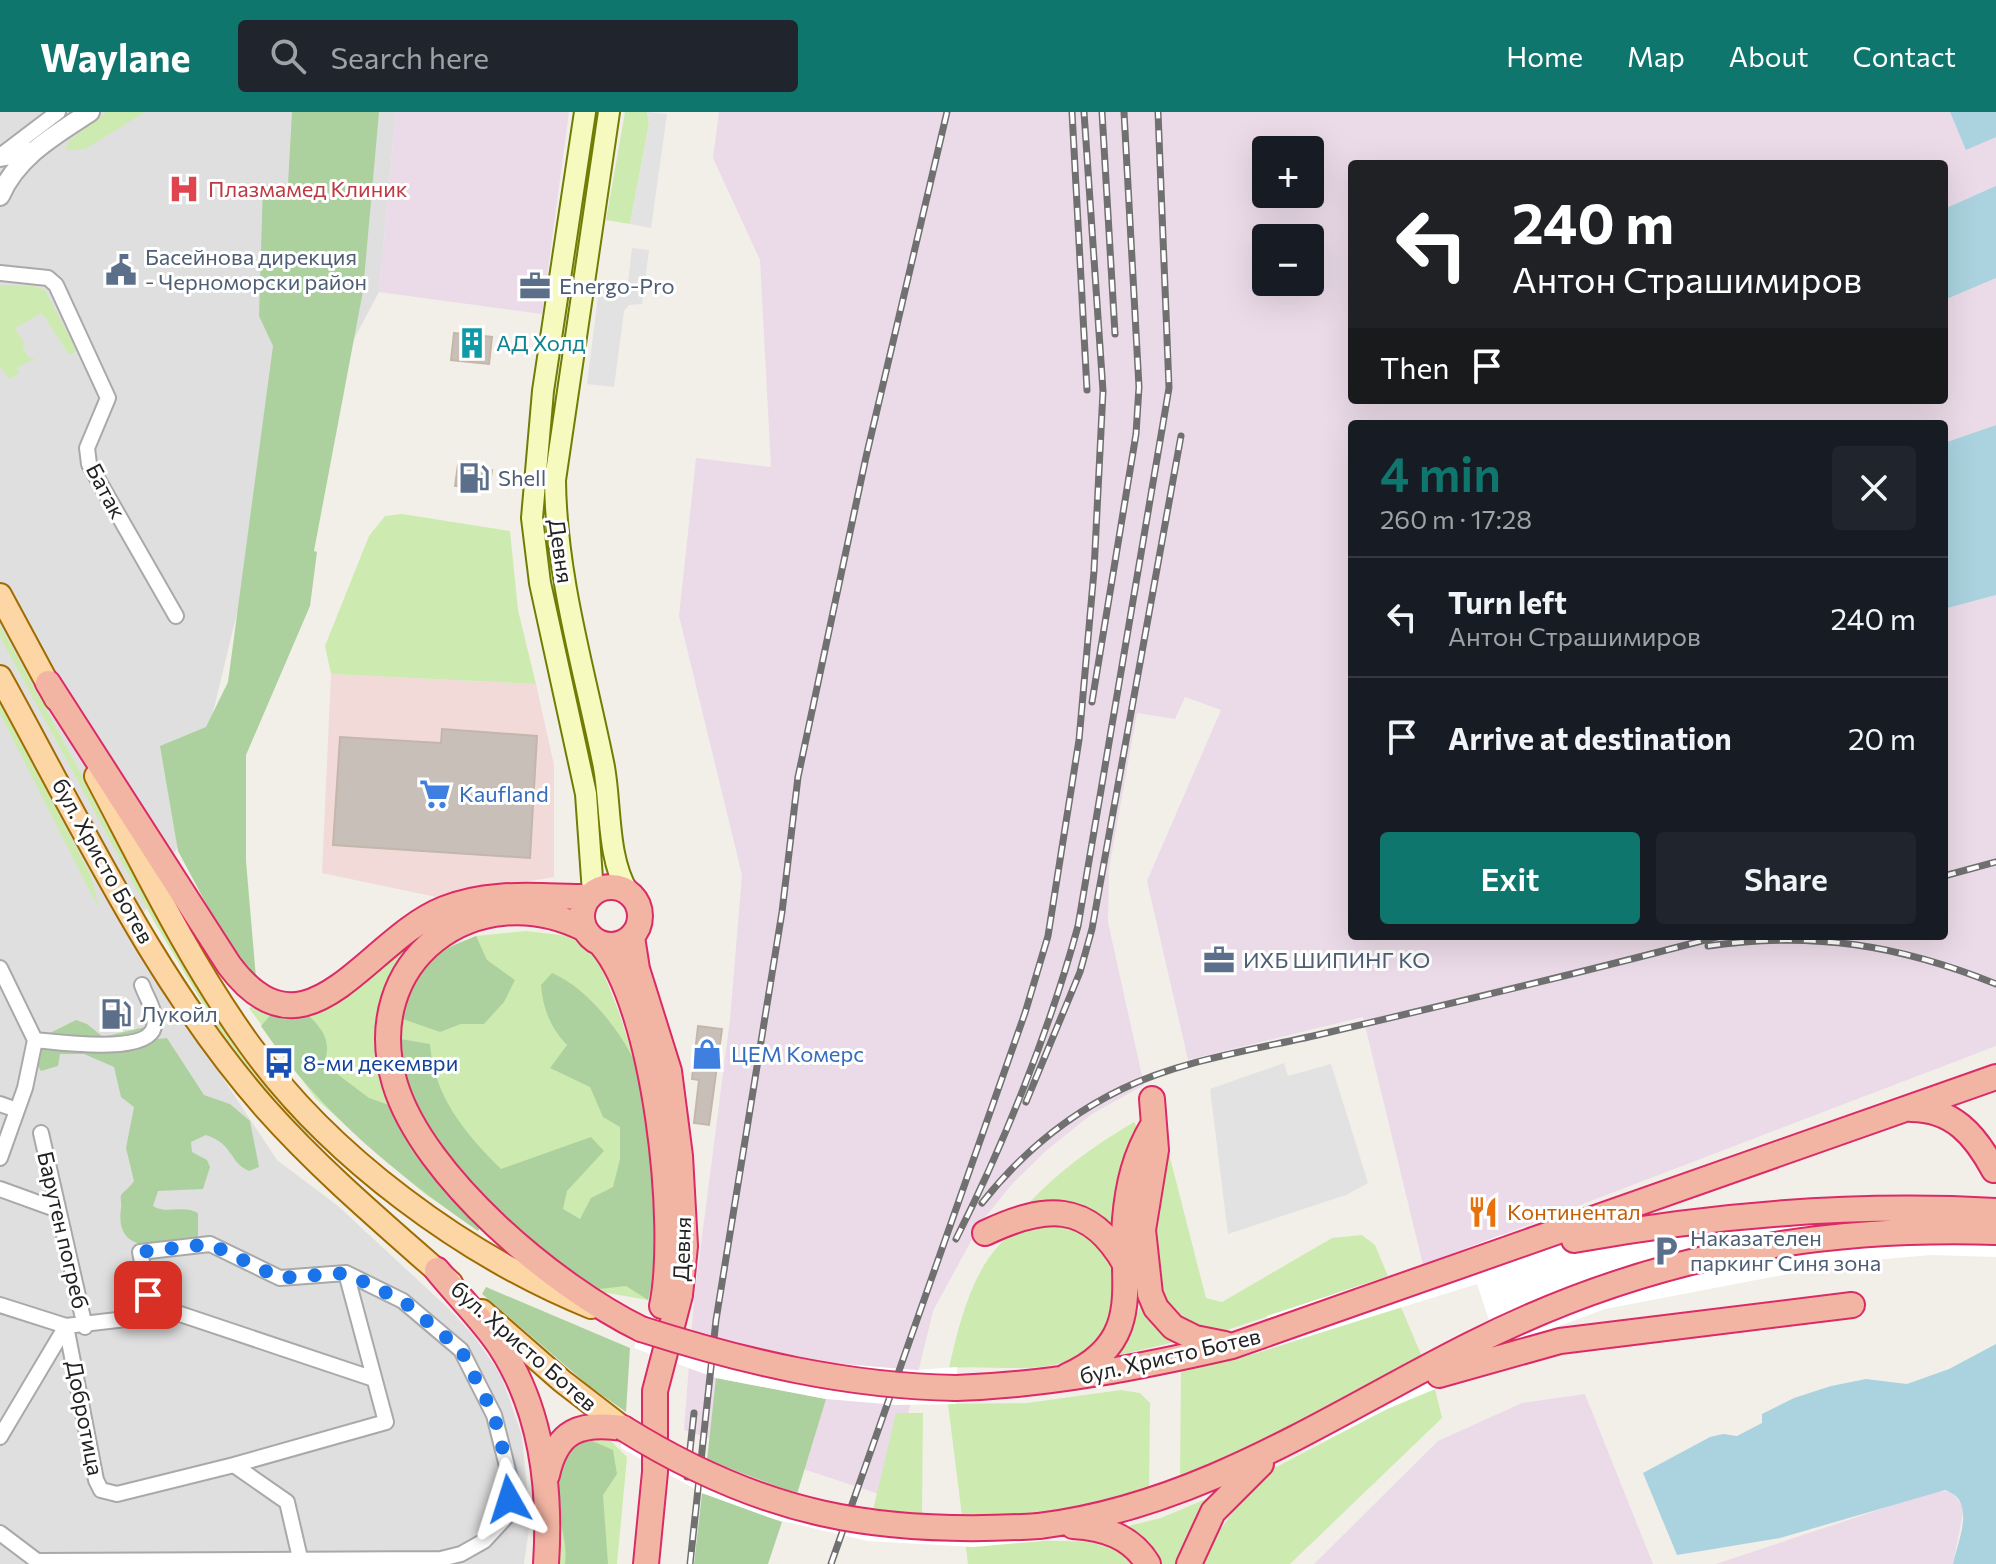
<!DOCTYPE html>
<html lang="en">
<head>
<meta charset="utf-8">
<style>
	:root { --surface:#171b24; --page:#20242c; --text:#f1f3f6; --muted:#9ea1a6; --line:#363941; --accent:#0f766e }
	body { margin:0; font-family:Commissioner,sans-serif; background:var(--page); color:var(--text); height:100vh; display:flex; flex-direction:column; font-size:30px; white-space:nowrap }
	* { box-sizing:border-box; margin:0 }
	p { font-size:26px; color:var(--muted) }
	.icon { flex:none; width:44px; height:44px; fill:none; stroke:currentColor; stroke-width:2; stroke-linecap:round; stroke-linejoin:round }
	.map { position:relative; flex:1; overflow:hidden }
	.side { position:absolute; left:1348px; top:308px; width:600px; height:520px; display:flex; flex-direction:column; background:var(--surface); border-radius:8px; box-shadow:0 8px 32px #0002 }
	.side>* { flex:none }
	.banner { position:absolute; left:1348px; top:48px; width:600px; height:244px; border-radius:8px; box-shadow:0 8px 32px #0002; background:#202124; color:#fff; overflow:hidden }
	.buttons { position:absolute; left:1252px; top:24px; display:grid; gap:16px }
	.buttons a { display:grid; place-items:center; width:72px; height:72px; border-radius:8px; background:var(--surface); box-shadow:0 8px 32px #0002; font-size:40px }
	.pin { position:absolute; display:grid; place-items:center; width:68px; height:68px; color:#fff; margin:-34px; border-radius:16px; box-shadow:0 4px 12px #0006 }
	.me { position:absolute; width:88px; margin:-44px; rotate:354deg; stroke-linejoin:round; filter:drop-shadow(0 0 6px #0008) }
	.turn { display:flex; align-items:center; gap:28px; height:168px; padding:0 32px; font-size:36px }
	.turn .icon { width:104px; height:104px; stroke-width:2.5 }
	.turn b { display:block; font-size:56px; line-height:68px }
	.then { display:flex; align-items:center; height:76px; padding:0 32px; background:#0003; gap:16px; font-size:30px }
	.round { display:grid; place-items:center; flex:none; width:84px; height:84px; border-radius:8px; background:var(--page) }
	.summary { display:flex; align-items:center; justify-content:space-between; height:136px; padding:0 32px }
	h1 { font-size:48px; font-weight:600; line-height:60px; color:var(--accent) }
	.primary-button { display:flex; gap:16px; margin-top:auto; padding:16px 32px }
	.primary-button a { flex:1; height:92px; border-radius:8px; background:var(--accent); color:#fff; font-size:32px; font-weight:600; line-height:92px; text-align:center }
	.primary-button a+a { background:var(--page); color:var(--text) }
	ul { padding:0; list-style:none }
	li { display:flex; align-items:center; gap:24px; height:120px; padding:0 32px; border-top:2px solid var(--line) }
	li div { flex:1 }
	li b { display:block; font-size:30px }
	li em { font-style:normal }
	header { display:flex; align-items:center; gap:48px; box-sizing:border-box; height:112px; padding:0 40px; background:var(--accent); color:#fff }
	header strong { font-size:38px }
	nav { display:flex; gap:44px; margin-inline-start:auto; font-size:28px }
	.search { width:560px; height:72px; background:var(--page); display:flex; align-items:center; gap:20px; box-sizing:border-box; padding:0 28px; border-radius:8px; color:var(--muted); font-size:30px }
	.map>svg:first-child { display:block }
	.residential { fill:#e0dfdf }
	.commercial { fill:#f2dad9 }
	.industrial { fill:#ebdbe8; fill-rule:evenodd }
	.grass { fill:#cdebb0 }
	.forest { fill:#add19e }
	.parking { fill:#e2e2e2 }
	.water { fill:#aad3df }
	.pier { fill:#fff }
	.building { fill:#c7bfb8; stroke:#c4b6ab; stroke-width:2 }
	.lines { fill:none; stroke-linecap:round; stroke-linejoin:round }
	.minor-casing { stroke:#a9a9a9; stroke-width:18 }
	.tertiary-casing { stroke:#a9a9a9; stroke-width:22 }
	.secondary-casing { stroke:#707d05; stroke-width:24 }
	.primary-casing { stroke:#a06b00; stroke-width:26 }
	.trunk-casing { stroke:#dc2a67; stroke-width:28 }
	.minor { stroke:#fff; stroke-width:14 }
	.tertiary { stroke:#fff; stroke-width:18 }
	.secondary { stroke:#f7fabf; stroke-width:20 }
	.primary { stroke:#fcd6a4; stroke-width:22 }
	.trunk { stroke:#f2b4a3; stroke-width:24 }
	.rail-casing { stroke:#707070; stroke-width:7 }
	.rail { stroke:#fff; stroke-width:4; stroke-dasharray:12; stroke-linecap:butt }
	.trunk-bridge-casing { stroke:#dc2a67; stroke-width:28; stroke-linecap:butt }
	.trunk-bridge { stroke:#f2b4a3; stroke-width:24 }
	.route { stroke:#1a73e8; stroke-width:14; stroke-dasharray:0 25.2 }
	.labels { text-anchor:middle; stroke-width:6; stroke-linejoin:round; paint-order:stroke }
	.health-label { font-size:22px; fill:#be3a42; stroke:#fff; text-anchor:start }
	.service-label { font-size:22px; fill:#4e5e75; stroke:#fff; text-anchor:start }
	.culture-label { font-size:22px; fill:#0d838f; stroke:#fff; text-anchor:start }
	.street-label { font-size:22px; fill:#222; stroke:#fff }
	.shop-label { font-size:22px; fill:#366cbe; stroke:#fff; text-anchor:start }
	.transit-label { font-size:22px; fill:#164399; stroke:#fff; text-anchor:start }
	.food-label { font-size:22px; fill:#c56008; stroke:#fff; text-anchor:start }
</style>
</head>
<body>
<header>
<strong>Waylane</strong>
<div class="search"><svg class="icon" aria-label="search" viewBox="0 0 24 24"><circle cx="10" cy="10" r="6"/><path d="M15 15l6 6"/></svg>Search here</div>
<nav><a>Home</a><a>Map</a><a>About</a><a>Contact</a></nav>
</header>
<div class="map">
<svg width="1996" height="1452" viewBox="0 0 1996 1452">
	<rect width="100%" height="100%" fill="#f2efe9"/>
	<path class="residential" d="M0 0H396L379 180 261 402 183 724 131 827 277 1048 338 1094 448 1196 474 1224 501 1263 522 1324 530 1410 524 1452H0Z"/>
	<path class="commercial" d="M331 562 536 572 554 653V765L436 785 322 761Z"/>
	<path class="industrial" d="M396 0H569L542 202 379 180Z
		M719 0H1996V313L1944 331V312H1352V824H1944V497L1996 483V934L1423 1153 1363 905 1188 948 1147 769 1221 598 1185 585 1175 607 1137 601 1109 757 1108 810 1144 973 1092 1002 1048 1037 1013 1071 982 1109 933 1199 888 1385 684 1318 694 1187 730 907 742 763 679 504 696 346 771 355 760 148 713 46ZM1266 38H1310V82H1266ZM1352 52H1944V288H1352ZM1266 126H1310V170H1266Z
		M1585 1282 1653 1452H1314L1438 1329 1522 1291Z
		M1938 1378 1952 1380 1964 1396 1953 1452H1716Z"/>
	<path class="grass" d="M106 0H145L85 37 65 38 69 29Z
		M625 0H647L649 12 630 112 606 108Z
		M0 173 34 174 45 178 77 239 69 243 42 201 15 216 25 232 22 234 29 246 37 245 17 256 19 261 9 267 0 254Z
		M402 402 510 419 518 498 536 572 331 562 325 534 369 424 385 404Z
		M0 513 200 880 242 940 406 1097 403 1102 301 1017 260 971 216 914 152 806 0 525Z
		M0 589 91 764 99 797 0 602Z
		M438 808 383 894 493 1126 426 1083 316 987 249 896 257 892 274 899Z
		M526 819 570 824 599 850 619 900 642 972 652 1173 648 1188 590 1178 399 949 400 906 434 841 476 824Z
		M1134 1010 1139 1017C1119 1053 1114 1082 1119 1123 1093 1093 1068 1083 1029 1091 1061 1057 1094 1034 1134 1010Z
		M1166 1030 1206 1186 1222 1190 1332 1126 1362 1123 1375 1133 1388 1164 1221 1220 1185 1212 1159 1181 1153 1113Z
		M1034 1109 1092 1120C1112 1152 1129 1172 1110 1210 1079 1274 1007 1251 949 1256 961 1203 978 1130 1034 1109Z
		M1141 1191 1155 1215 1175 1230 1111 1245 1131 1220Z
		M1401 1195 1423 1247 1311 1307 1180 1370 1181 1259 1254 1242Z
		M1435 1277 1442 1306 1290 1452H1202L1217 1422 1259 1364 1387 1297Z
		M1121 1278 1140 1281 1150 1291 1149 1379 1037 1402 1041 1429C1084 1429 1102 1426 1138 1452H968L948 1292 1027 1291Z
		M896 1301H923L922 1403 873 1398Z
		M588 1327 611 1329 627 1345 617 1452H556L560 1409 557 1376Z
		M1213 1384 1180 1452H1160L1148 1431 1124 1415 1161 1406Z"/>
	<path class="forest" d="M292 0H379L363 179 314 439 317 440 310 494 246 643V749L256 866 234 844 178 739 160 634 206 615 228 570 273 234 259 204 263 73 288 72Z
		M476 824 487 848 515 868 504 890 484 912H461L440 920 400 906C419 850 422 846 476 824Z
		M552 861C586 875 619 917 635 950 657 996 661 1138 648 1188L626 1174 590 1178C514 1118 398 1034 400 927L430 932C434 985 465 1021 501 1057L591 1025 604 1039 567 1079 563 1097 580 1107 591 1086 613 1075 620 1047V1015L603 1005 590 975 550 956 567 933C550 915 543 897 541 873Z
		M274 899H304C321 915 333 928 324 952L369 986 395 995 483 1110 478 1119C394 1061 319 999 261 914Z
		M76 908 87 912 103 925 145 915 158 927 167 926 204 983 230 992 250 1009 259 1055 249 1059C228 1050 235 1033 206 1023L191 1030 192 1040 207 1048 210 1055 203 1077 158 1079 153 1094C167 1103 183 1092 198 1101V1125C164 1135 114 1145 121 1096 122 1092 120 1087 121 1083 124 1079 131 1074 134 1069L126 1036 134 995 121 985 114 955 84 942H60L58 954 41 959 38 954 46 923Z
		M486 1175 630 1236 626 1300 589 1274 482 1182Z
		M716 1266 826 1287 797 1382 707 1348Z
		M588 1327 613 1338 617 1362 603 1383 608 1452H565C567 1434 563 1423 560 1406 557 1385 558 1366 560 1346L574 1332Z
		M702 1381 782 1410 768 1452H694Z"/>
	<path class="parking" d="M647 0 667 2 651 116 630 112 649 12Z
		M632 136 649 138 642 192 629 193 624 199 614 275 587 272 599 176 627 179Z
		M1284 951 1288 964 1331 952 1368 1071 1346 1083 1228 1122 1210 977Z"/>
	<path class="water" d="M1950 0H1996V25L1966 38Z
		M1996 74V166L1944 188V97Z
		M1996 313V483L1944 497V331Z
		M1996 1232V1452H1953C1958 1429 1977 1388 1945 1378L1780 1426 1677 1443 1643 1361 1710 1325 1723 1322 1737 1324 1762 1311V1302L1794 1286 1831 1274 1866 1267 1907 1272 1949 1257Z"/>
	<path class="pier" d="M1882 1086 1996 1090V1145L1931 1143 1851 1150 1605 1197 1538 1222 1435 1277 1387 1297 1322 1330 1315 1318 1490 1211 1477 1172 1277 1234 1267 1204 1423 1153 1501 1123 1759 1091Z
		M646 1203 720 1228 830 1251 916 1258 957 1255 956 1292 897 1293 826 1287 716 1266 634 1236Z
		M624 1303 707 1348 764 1371 829 1390 922 1403 1037 1402 1041 1429 973 1435 868 1429 774 1407 702 1381 621 1336Z"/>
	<path class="building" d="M454 221 492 225 489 252 451 248Z
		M458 353 492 358 489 378 455 374Z
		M442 617 537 624 530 746 333 733 340 625 441 631Z
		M698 914 722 917 709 1013 694 1011 699 968 692 967Z"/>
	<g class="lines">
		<defs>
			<path id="minor" d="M0 44 58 0
				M0 161 48 166 56 173 108 286 87 336 89 352 176 504
				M0 856 35 928
				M35 928C58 930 147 943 154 915 158 902 146 885 142 873
				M0 992 17 998
				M41 1021 85 1215
				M0 1046 25 976 35 928
				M0 1077 58 1098
				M0 1193 66 1214 177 1201 371 1266
				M66 1214 96 1368 101 1378 117 1382 234 1353 287 1390 300 1446
				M0 1325 66 1214
				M234 1353 386 1310 346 1161
				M0 1421 37 1449 441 1447 461 1442 484 1429 508 1403 511 1370 494 1303 461 1238 403 1189 346 1161 280 1166 210 1132 140 1140 153 1204"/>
			<path id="tertiary" d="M0 45 33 39
				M0 84C17 44 55 23 90 0"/>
			<path id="secondary" d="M585 0 543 279 532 406 540 471 586 682 593 781
				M609 0 555 368C556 466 585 560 604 655 611 694 607 746 628 780"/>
			<path id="primary" d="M0 483 56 587
				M0 565C81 711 154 870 266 997 322 1060 388 1115 451 1171
				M96 664C144 755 189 849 249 932 329 1044 465 1144 591 1195
				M482 1199 562 1269 623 1316"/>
			<path id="trunk" d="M48 571 229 853C307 958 366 828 444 797 490 778 540 785 589 785
				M582 804a29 29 0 1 1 58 0a29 29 0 1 1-58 0Z
				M585 817C476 762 358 849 395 972 423 1065 555 1175 641 1217
				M632 825 637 857 669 959 680 1044 685 1134 680 1183 655 1279V1360L646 1452
				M601 832C655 894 679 1113 662 1194
				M1152 987 1156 1038 1143 1118 1150 1182 1156 1196 1173 1215 1195 1226 1225 1232
				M1911 997C1953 997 1975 1023 1994 1058
				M985 1121C1044 1093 1089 1088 1125 1152
				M1574 1128C1713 1103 1854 1091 1996 1099
				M437 1158C457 1183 482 1207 500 1234 542 1298 551 1377 546 1452
				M1439 1263 1560 1229 1852 1193
				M1067 1264C1146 1229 1120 1171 1125 1107 1128 1072 1135 1043 1153 1013
				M956 1276C1050 1273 1140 1255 1232 1234L1996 965
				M547 1363C557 1318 580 1310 623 1316
				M1039 1414C1200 1394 1329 1304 1470 1233 1639 1147 1808 1114 1996 1120
				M1073 1414C1104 1416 1131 1424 1148 1452
				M1189 1452 1213 1400 1261 1352"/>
		</defs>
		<use href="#minor" class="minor-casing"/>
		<use href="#tertiary" class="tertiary-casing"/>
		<use href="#secondary" class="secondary-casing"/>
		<use href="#primary" class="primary-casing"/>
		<use href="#trunk" class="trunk-casing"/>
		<use href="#minor" class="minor"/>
		<use href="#tertiary" class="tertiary"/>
		<use href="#secondary" class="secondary"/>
		<use href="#primary" class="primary"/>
		<use href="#trunk" class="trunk"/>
		<defs>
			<path id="rail" d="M1072 0 1087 278
				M1102 0 1115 222
				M1092 590 1136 322 1139 275 1124 0
				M1944 764 1996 750
				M1708 834C1813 819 1899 833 1996 872
				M1026 990 1080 860 1092 817 1181 324
				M982 1091C1020 1043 1066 1004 1122 977 1184 947 1259 937 1326 921 1458 890 1589 859 1720 824
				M956 1127C1004 1032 1050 917 1078 814L1169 276 1158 0
				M687 1365 694 1301
				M690 1452 716 1208 782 800 798 665 866 345 947 0
				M831 1452 1025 901 1048 824 1079 628 1094 459 1103 279 1084 0"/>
		</defs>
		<use href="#rail" class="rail-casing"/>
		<use href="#rail" class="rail"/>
		<defs>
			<path id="trunk-bridge" d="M641 1217C744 1250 847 1274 956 1276
				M623 1316C762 1403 877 1424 1039 1414"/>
		</defs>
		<use href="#trunk-bridge" class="trunk-bridge-casing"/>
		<use href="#trunk-bridge" class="trunk-bridge"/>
	</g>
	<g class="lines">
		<path class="route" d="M148 1183 140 1140 210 1132 280 1166 346 1161 403 1189 461 1238 494 1303 511 1370 509 1387"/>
	</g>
	<defs>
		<symbol id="hospital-bare" viewBox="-9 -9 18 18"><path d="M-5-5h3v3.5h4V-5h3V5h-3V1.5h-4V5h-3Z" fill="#e0444e" stroke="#fff" stroke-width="2.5" paint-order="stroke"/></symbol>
		<symbol id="civic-bare" viewBox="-9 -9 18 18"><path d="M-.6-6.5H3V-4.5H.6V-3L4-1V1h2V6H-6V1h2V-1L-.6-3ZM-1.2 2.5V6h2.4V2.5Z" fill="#5c6f8a" stroke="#fff" stroke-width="2.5" paint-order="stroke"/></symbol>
		<symbol id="office-bare" viewBox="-9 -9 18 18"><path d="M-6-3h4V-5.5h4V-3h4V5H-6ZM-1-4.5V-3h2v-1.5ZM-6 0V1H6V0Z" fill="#5c6f8a" stroke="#fff" stroke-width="2.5" paint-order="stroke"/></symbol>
		<symbol id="building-bare" viewBox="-9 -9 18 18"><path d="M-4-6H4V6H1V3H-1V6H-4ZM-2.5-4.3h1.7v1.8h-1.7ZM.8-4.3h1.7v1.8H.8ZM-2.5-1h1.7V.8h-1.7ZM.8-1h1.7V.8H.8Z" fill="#0f9aa8" stroke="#fff" stroke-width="2.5" paint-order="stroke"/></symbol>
		<symbol id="fuel-bare" viewBox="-9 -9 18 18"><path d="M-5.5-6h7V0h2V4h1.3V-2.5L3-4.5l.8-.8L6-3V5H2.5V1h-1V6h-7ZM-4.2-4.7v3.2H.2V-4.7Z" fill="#5c6f8a" stroke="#fff" stroke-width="2.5" paint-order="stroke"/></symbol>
		<symbol id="supermarket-bare" viewBox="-9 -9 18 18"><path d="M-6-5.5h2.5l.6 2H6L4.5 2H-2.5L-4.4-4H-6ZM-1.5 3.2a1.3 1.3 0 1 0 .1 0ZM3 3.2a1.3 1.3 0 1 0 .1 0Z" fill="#3f7fe0" stroke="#fff" stroke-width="2.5" paint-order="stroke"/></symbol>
		<symbol id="shop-bare" viewBox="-9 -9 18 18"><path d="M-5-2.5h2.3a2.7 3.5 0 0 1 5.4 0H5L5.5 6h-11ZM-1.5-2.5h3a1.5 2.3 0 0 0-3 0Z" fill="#3f7fe0" stroke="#fff" stroke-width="2.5" paint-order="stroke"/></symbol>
		<symbol id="bus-bare" viewBox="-9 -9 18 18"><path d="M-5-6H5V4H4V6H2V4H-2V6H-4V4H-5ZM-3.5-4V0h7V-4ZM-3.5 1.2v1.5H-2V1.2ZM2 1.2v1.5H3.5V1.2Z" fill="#1a4fb4" stroke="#fff" stroke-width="2.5" paint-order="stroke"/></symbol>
		<symbol id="restaurant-bare" viewBox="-9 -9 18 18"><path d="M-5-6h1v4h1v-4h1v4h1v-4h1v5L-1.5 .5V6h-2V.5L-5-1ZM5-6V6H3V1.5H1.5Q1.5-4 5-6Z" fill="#e8710a" stroke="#fff" stroke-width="2.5" paint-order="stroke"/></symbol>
		<symbol id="parking-bare" viewBox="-9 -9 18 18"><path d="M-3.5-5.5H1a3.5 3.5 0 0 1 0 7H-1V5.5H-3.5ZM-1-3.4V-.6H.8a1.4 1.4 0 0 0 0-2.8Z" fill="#5c6f8a" stroke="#fff" stroke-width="2.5" paint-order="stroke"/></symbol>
	</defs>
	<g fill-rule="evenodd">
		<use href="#hospital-bare" x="162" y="55" width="44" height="44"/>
		<use href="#civic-bare" x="99" y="136" width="44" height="44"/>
		<use href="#office-bare" x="513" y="152" width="44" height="44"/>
		<use href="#building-bare" x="450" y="209" width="44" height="44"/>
		<use href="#fuel-bare" x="452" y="344" width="44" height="44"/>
		<use href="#supermarket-bare" x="413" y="660" width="44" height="44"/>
		<use href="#office-bare" x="1197" y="826" width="44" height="44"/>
		<use href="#fuel-bare" x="94" y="880" width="44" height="44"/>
		<use href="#shop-bare" x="685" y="920" width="44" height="44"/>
		<use href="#bus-bare" x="257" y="929" width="44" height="44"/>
		<use href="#restaurant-bare" x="1461" y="1078" width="44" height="44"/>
		<use href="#parking-bare" x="1644" y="1117" width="44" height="44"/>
	</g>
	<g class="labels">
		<g class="health-label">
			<text x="208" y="85">Плазмамед Клиник</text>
		</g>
		<g class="service-label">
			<text x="145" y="153">Басейнова дирекция<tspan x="145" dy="25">- Черноморски район</tspan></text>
			<text x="559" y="182">Energo-Pro</text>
			<text x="498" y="374">Shell</text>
			<text x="1243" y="856">ИХБ ШИПИНГ КО</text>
			<text x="140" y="910">Лукойл</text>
			<text x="1690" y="1134">Наказателен<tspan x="1690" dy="25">паркинг Синя зона</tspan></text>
		</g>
		<g class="culture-label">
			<text x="496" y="239">АД Холд</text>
		</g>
		<g class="street-label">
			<text transform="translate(106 379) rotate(62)" y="8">Батак</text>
			<text transform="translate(561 439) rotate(82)" y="8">Девня</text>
			<text transform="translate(103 749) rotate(61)" y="8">бул. Христо Ботев</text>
			<text transform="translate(63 1118) rotate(77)" y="8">Барутен погреб</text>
			<text transform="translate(682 1137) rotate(-88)" y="8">Девня</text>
			<text transform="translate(524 1234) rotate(41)" y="8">бул. Христо Ботев</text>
			<text transform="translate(1170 1244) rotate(-13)" y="8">бул. Христо Ботев</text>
			<text transform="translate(85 1306) rotate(79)" y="8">Добротица</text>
		</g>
		<g class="shop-label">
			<text x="459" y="690">Kaufland</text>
			<text x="731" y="950">ЦЕМ Комерс</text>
		</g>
		<g class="transit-label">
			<text x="303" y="959">8-ми декември</text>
		</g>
		<g class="food-label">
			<text x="1507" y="1108">Континентал</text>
		</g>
	</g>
</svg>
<div class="buttons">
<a>+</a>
<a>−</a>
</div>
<div class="pin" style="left:148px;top:1183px;background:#d93025"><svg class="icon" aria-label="arrive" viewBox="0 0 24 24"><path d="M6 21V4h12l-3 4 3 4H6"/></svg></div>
<svg class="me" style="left:509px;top:1387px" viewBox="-20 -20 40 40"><path d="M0-17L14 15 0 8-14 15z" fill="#1a73e8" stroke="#fff" stroke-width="4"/></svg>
<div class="banner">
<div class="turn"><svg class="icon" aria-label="left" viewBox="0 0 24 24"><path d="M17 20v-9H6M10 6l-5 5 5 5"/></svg><div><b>240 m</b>Антон Страшимиров</div></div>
<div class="then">Then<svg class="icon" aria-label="arrive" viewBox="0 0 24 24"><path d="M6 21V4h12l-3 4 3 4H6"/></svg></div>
</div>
<section class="side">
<div class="summary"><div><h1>4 min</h1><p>260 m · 17:28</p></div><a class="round"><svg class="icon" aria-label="close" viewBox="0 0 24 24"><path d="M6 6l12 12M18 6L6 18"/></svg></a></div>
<ul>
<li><svg class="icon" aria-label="left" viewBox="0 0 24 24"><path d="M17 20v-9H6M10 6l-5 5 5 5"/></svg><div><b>Turn left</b><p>Антон Страшимиров</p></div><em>240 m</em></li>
<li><svg class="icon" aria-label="arrive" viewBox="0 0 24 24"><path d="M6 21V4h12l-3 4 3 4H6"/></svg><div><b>Arrive at destination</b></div><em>20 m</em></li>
</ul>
<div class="primary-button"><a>Exit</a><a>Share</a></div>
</section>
</div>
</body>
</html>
